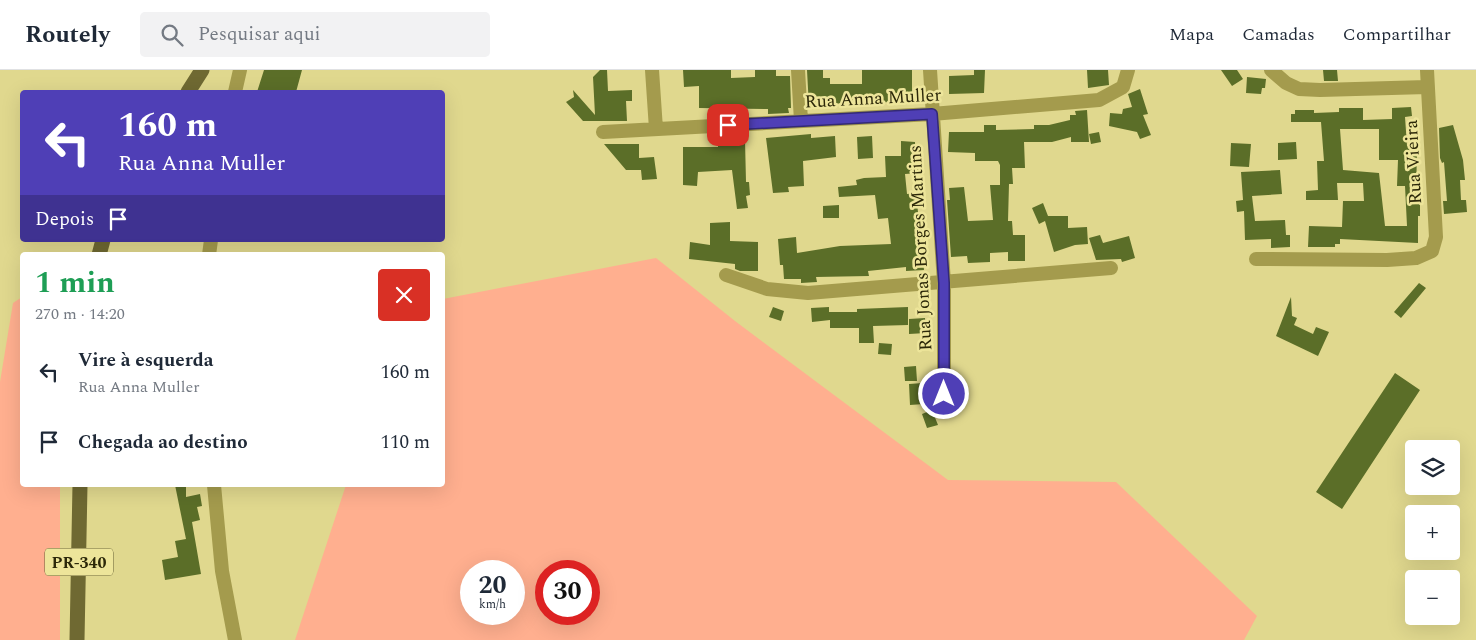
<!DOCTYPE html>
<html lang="pt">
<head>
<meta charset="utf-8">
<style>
	:root { --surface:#fff; --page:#f2f2f3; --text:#1f2937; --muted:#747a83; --line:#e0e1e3 }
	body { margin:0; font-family:Spectral,serif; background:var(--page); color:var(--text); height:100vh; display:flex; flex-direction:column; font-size:19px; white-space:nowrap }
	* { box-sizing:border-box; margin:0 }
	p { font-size:16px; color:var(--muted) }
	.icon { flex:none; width:28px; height:28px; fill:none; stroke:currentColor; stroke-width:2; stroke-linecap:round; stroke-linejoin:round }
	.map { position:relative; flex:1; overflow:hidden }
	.panel { position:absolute; left:20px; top:182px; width:425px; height:235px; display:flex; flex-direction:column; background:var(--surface); border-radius:5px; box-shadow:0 5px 20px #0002 }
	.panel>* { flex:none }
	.hud { position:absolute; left:20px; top:20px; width:425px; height:152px; border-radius:5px; box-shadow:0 5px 20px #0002; background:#4f3fb6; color:#fff; overflow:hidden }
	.controls { position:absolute; left:1405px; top:370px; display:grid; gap:10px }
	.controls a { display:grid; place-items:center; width:55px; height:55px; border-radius:5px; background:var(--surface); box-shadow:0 5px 20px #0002; font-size:25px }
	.speed { position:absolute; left:460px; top:490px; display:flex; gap:10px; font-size:25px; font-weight:700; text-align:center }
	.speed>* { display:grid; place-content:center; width:65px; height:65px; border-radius:50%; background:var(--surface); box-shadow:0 5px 20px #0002; line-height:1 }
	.speed small { font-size:12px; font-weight:400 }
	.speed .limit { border:8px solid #d22; background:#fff; color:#111 }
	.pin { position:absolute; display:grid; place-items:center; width:42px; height:42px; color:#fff; margin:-21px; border-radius:10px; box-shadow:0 2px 8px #0006 }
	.me { position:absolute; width:55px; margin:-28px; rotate:0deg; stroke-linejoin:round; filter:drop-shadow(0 0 4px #0008) }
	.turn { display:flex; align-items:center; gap:18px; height:105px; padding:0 15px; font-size:22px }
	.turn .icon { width:65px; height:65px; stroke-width:2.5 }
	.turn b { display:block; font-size:35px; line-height:42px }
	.then { display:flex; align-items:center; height:48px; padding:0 15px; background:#0003; gap:10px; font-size:19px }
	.round { display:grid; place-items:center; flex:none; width:52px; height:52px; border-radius:5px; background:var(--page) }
	.overview { display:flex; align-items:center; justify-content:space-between; height:85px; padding:0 15px }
	h1 { font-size:30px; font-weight:700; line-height:38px; color:#1e9e55 }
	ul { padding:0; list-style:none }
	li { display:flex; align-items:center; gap:15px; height:70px; padding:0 15px }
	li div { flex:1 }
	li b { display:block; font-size:19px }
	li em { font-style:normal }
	header { display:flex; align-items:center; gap:30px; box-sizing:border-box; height:70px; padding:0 25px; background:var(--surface); border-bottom:1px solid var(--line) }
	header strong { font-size:24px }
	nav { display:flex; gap:28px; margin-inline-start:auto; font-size:18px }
	.search { width:350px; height:45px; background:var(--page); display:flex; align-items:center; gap:12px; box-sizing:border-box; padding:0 18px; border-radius:5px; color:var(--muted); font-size:19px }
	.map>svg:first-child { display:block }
	.green { fill:#ffaf8f; fill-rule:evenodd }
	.building { fill:#5b6e28; fill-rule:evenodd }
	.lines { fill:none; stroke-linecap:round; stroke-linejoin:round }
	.street { stroke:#a49b4d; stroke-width:14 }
	.primary { stroke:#6f6932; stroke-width:15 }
	.route-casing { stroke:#332976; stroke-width:12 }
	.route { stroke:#4f3fb6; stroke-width:9 }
	.labels { text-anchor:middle; stroke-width:5; stroke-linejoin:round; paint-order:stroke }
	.shield { fill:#ede59a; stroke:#666134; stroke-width:1 }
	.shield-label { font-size:16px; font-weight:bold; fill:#2c2809 }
	.street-label { font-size:18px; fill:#2c2809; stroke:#ede59a }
</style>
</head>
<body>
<header>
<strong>Routely</strong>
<div class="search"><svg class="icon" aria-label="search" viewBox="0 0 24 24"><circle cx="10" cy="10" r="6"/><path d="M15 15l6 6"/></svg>Pesquisar aqui</div>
<nav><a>Mapa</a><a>Camadas</a><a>Compartilhar</a></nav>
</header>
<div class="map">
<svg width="1476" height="570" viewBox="0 0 1476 570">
	<rect width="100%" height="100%" fill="#e0d88e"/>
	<path class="green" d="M656 188 735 251 948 410 1116 412 1257 546 1244 570H295L346 415H442L443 229ZM471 501H514V544H471ZM546 501H589V544H546Z
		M22 227V415H60V570H0V312L13 233Z"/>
	<path class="building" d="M264 0H302L296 22H257Z
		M600 0H607L608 21 632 20V31H626L627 51H583L566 32 574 27 573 20 595 45 593 7Z
		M683 0H731V8L755 7V0H776V6H790L791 38H788L789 43 768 44V39L699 38V16L684 17Z
		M807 0H823V8H830V14H862V0H912V23H896V32L821 34V36L809 37Z
		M974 0H985L984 23 949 24V6L974 5Z
		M1087 0H1108L1109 15 1088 18Z
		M1221 0H1237L1243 9 1232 16Z
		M1323 0H1337L1338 11H1324Z
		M1247 7 1266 9 1265 18H1262L1261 24 1246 23Z
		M1140 19 1148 44 1143 45 1151 65 1140 69 1137 62 1109 56 1110 43 1122 44 1123 39 1132 37 1128 24Z
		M1411 37 1412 46 1405 47 1407 76 1417 75 1416 132H1420V146H1418V173L1340 169V174H1335V177H1308L1309 156 1342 157 1343 131H1364L1363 113H1337L1338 130H1306V121L1318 120 1317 91H1324L1321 52H1291V44H1295V40H1314V43L1339 42V38H1363V50L1392 49V38ZM1340 59H1379V90H1398L1397 116H1405L1407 156H1385L1379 103 1343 100Z
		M1087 40 1089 72H1071V67L1052 72H1024L1025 98H1012L1013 114H1009L1008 151H1012L1013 165H1025V191H1008V182L990 183V192L968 193 967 186 951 187 947 130H950L949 118 964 117 968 151 993 150 990 115H1000V95L998 91H975V83L948 82 949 62H984V55H996V60L1034 59V55H1049L1070 50V45H1076L1075 41Z
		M1453 55 1463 90 1465 110H1460L1461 130H1466L1467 142 1444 144 1443 131H1447L1444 92 1442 93 1440 88 1439 58Z
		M1099 62 1101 72 1091 74 1089 64Z
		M811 64V68L835 66 836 87 803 91 804 116 788 117 789 122 773 123 766 68Z
		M872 66 873 88 858 89 857 67Z
		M745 70 746 112H749L750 125 746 126 748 138 737 139 732 100 698 102 697 116 683 115V77H718V75L731 74V71Z
		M901 71 915 72V90L918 89 919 103 905 104 907 124 916 123 924 200 906 201V197L868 201 869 206 816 207 817 212 801 213V209H784L783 195H780L778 169 796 167 797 183 840 176 891 174 888 148 878 149 875 125 839 127 838 117 857 115 856 110 864 108 886 107 885 86H901Z
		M1296 72 1297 89 1278 90V73Z
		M1231 73 1251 74 1249 97 1230 96Z
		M604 74H639V88L654 87 657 109 642 110 641 100H626Z
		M1280 100 1282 124 1252 126 1255 151 1285 150 1286 165H1290V177L1271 178V169L1245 170 1244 141 1237 142 1236 131 1243 130 1241 102Z
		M1043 133 1048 146H1068V158L1087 157 1088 174 1075 175 1054 182 1045 151 1039 154 1032 138Z
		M839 135V148H823V136Z
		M730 152V171L758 172V201H740L735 199V194L689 189 690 172 710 175V153Z
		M1100 165 1103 173 1129 166 1135 188 1122 192 1121 189 1096 190 1089 168Z
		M1419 213 1426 218 1401 248 1394 242Z
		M1291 227 1292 246 1297 248 1294 255 1313 264 1316 257 1329 262 1318 286 1276 266Z
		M773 237 784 241 781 251 769 247Z
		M829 237V242H857V239L908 237V255L873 256 874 273H859V258H830V250L812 252 811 238Z
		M925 248 926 263 909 264V249Z
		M879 273 892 274 891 285 878 284Z
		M916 296 917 311H905L904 297Z
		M1395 303 1420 320 1342 439 1316 422Z
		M923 313 924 334 910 335 909 314Z
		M932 340 938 355 927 358 922 344Z
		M175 415H186V427L200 424 202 436 197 437 200 450 192 452 201 504 165 510 162 490 178 487 175 471 186 469Z"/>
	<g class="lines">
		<path class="street" d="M652 0 656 59
			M798 0 801 51
			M930 0 944 213V324
			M1271 0 1286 13 1299 19 1320 20 1427 17
			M235 22 240 0
			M603 62 932 44 1099 30 1123 17 1128 0
			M209 185 211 170
			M1256 189 1387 190 1416 188 1432 181 1436 167 1427 0
			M726 205 767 219 808 223 1111 198
			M214 415 222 501 235 570"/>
		<path class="primary" d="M188 22 202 0
			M99 185 103 170
			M77 570 80 415"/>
	</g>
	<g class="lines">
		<defs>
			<path id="route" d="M728 55 932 44 944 213V324"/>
		</defs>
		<use href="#route" class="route-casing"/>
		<use href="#route" class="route"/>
	</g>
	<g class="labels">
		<rect class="shield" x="45" y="478.5" width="68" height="27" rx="4"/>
		<g class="shield-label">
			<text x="79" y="498">PR-340</text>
		</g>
		<g class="street-label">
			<text transform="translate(873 28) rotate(-3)" y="6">Rua Anna Muller</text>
			<text transform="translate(1413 92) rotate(-93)" y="6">Rua Vieira</text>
			<text transform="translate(920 178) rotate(-93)" y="6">Rua Jonas Borges Martins</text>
		</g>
	</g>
</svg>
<div class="controls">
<a><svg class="icon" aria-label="layers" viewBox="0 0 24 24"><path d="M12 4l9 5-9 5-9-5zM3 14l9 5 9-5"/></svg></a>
<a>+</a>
<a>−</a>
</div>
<div class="speed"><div>20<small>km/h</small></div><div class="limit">30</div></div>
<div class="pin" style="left:728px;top:55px;background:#d93025"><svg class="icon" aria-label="arrive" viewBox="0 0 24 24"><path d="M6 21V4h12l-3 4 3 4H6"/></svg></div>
<svg class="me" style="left:944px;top:324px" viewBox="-20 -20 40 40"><circle r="17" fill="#4f3fb6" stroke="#fff" stroke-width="3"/><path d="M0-11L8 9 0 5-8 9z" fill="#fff"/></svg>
<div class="hud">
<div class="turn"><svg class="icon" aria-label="left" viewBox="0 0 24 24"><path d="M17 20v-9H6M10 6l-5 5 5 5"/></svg><div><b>160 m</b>Rua Anna Muller</div></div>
<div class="then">Depois<svg class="icon" aria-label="arrive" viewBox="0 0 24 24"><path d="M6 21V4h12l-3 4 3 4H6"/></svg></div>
</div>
<section class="panel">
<div class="overview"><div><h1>1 min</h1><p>270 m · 14:20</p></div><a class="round" style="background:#d93025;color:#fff"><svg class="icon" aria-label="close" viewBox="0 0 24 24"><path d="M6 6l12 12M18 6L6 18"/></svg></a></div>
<ul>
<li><svg class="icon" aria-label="left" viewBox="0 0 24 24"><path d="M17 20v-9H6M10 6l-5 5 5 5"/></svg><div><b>Vire à esquerda</b><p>Rua Anna Muller</p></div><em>160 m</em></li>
<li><svg class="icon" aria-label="arrive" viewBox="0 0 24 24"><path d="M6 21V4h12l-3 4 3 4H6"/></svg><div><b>Chegada ao destino</b></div><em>110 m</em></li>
</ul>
</section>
</div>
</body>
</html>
